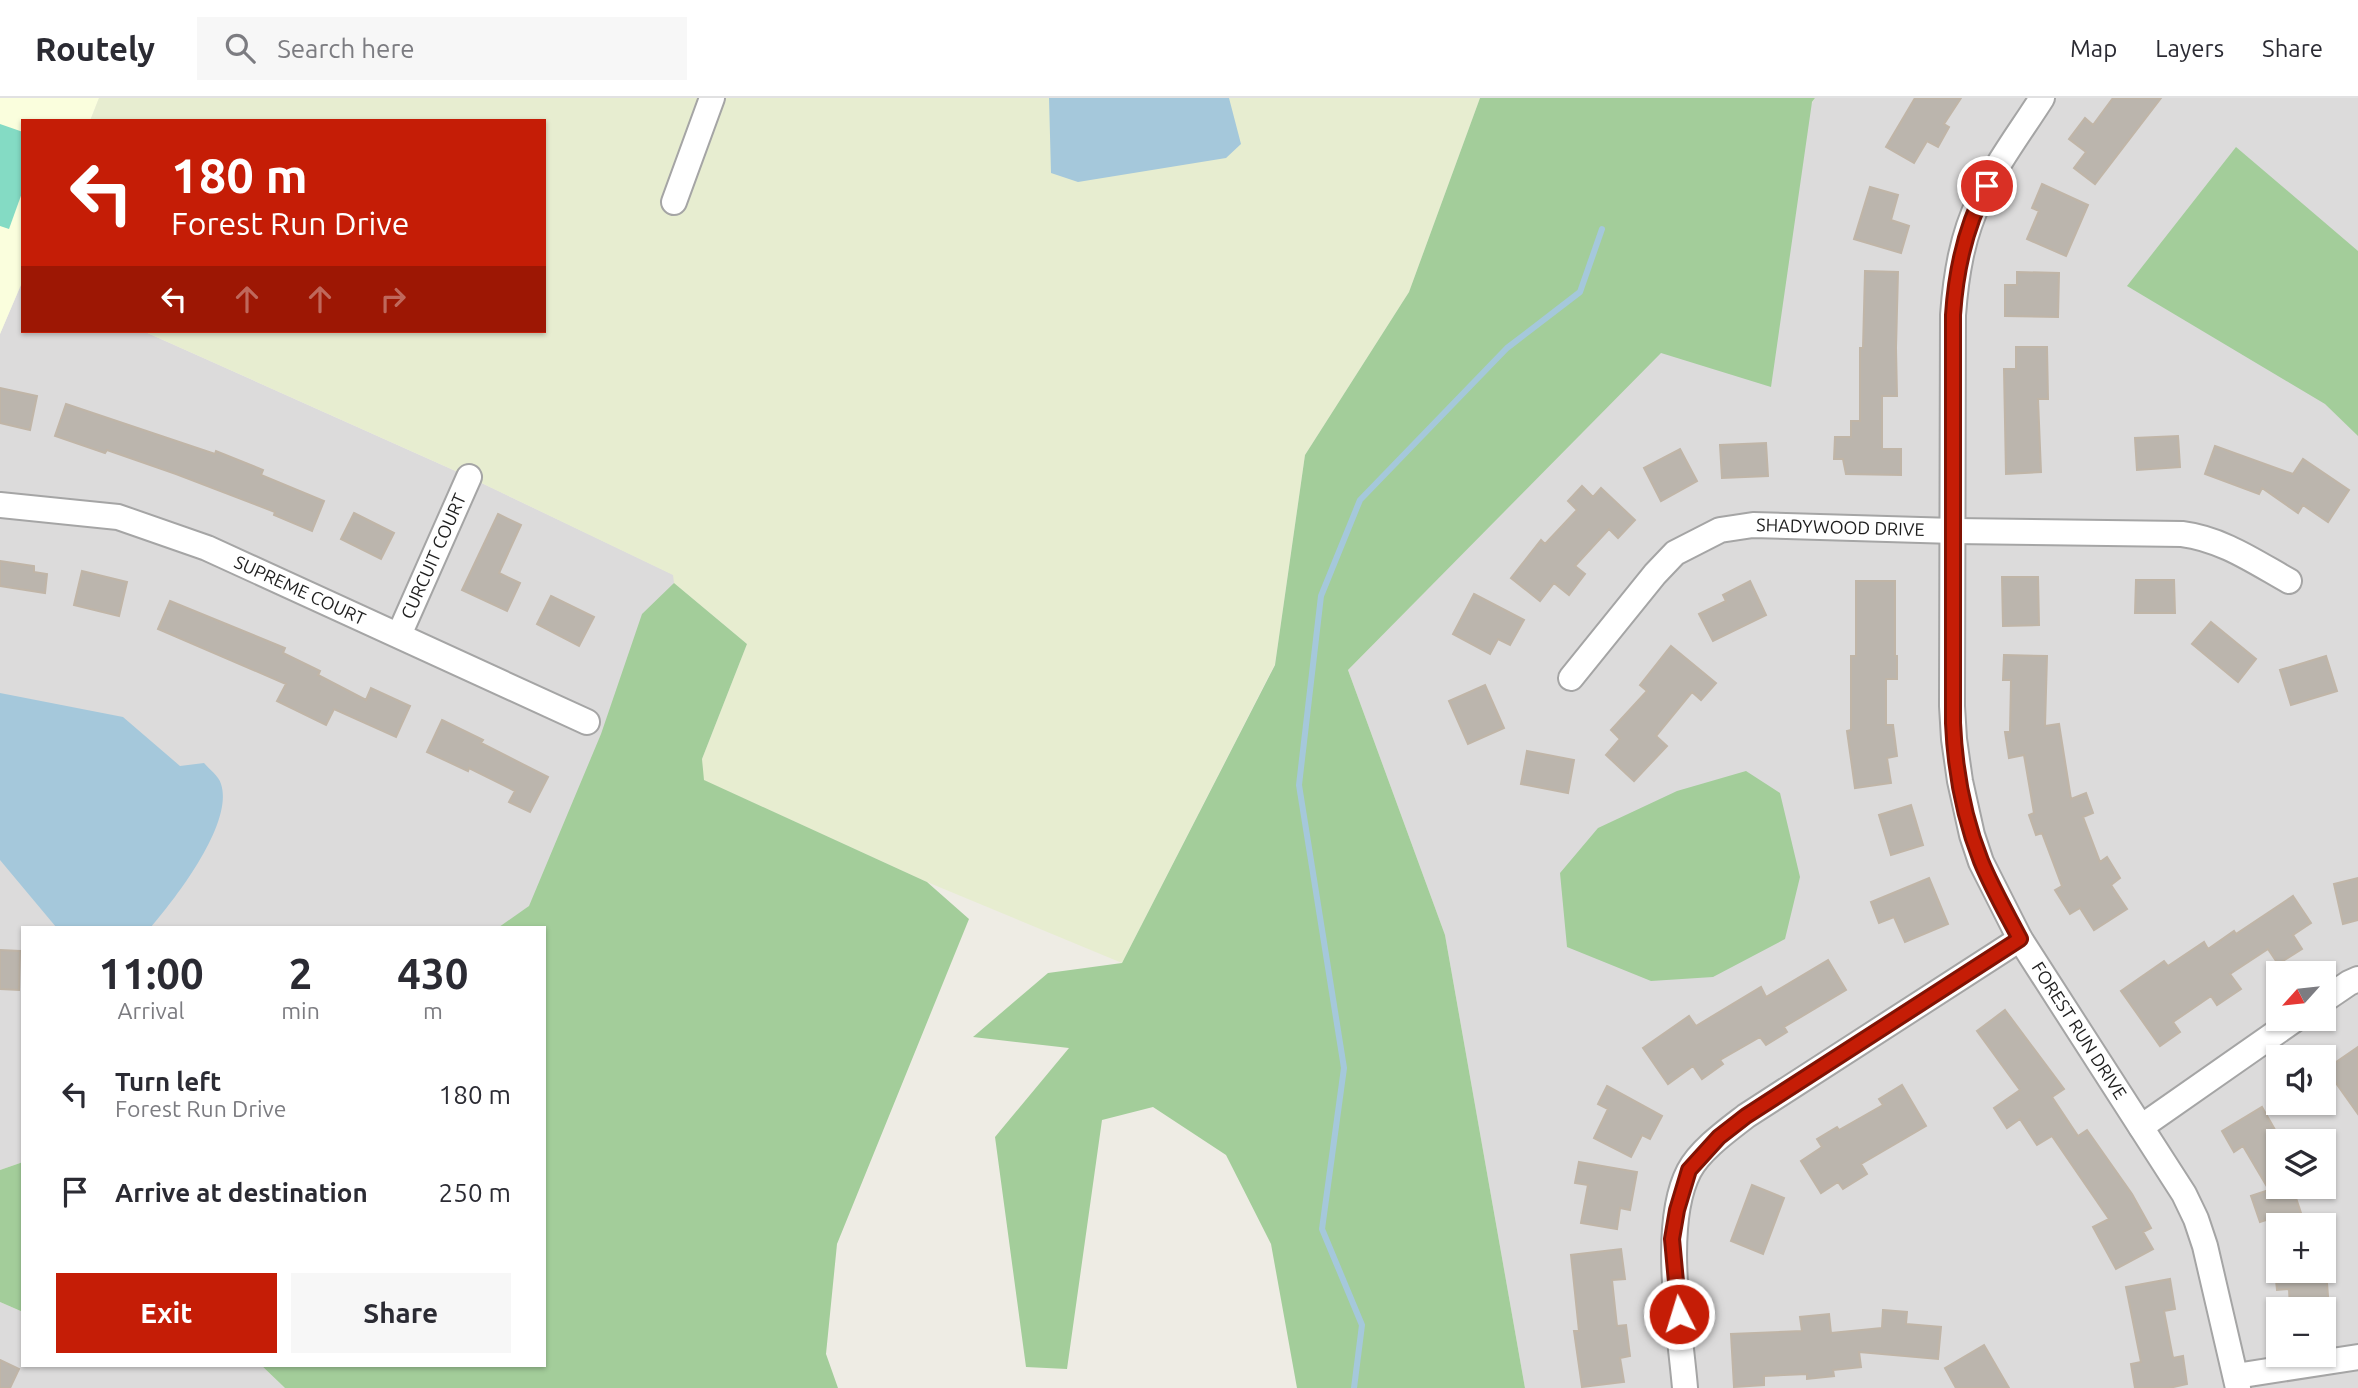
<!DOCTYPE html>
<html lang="en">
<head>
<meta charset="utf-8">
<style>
	:root { --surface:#fff; --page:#f7f7f7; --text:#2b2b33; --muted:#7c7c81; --line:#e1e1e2; --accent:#c51d06 }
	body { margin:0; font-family:Ubuntu,sans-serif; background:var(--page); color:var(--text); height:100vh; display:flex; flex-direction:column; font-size:26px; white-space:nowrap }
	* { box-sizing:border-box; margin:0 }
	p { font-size:23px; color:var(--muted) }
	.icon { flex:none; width:38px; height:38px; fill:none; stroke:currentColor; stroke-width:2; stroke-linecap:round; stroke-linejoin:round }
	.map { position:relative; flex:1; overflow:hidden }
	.side { position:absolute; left:21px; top:828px; width:525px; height:441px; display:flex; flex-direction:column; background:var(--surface); border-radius:0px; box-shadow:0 2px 5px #0004 }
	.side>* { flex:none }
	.hud { position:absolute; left:21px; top:21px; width:525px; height:214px; border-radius:0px; box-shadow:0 2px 5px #0004; background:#c51d06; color:#fff; overflow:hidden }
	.needle { width:46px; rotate:243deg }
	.controls { position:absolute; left:2266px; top:863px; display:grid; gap:14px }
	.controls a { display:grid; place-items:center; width:70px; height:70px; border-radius:0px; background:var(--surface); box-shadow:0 2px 5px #0004; font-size:35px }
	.pin { position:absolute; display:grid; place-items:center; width:60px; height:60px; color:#fff; margin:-30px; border:4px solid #fff; border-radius:50%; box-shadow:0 2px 7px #0007 }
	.me { position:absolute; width:77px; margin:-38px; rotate:355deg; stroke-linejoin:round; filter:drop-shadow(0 0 5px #0008) }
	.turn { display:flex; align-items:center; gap:24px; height:147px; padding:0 35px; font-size:32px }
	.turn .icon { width:91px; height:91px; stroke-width:2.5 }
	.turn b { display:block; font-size:49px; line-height:60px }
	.lanes { display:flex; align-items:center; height:66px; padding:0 35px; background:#0003; justify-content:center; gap:35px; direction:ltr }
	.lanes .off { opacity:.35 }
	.eta { display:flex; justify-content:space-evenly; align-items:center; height:119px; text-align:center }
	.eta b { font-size:42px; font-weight:600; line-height:49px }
	.button { display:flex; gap:14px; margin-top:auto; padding:14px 35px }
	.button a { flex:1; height:80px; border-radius:0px; background:var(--accent); color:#fff; font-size:28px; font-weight:600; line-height:80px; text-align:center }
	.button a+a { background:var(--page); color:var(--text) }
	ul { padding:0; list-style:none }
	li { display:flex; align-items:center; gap:21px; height:98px; padding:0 35px }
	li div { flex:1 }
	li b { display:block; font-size:26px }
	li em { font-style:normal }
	header { display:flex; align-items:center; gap:42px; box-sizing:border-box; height:98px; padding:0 35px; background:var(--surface); border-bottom:2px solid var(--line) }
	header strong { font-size:33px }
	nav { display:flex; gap:38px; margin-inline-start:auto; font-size:24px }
	.search { width:490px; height:63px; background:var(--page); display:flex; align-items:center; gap:18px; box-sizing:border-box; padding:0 24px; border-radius:0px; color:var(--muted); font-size:26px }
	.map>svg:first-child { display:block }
	.residential { fill:#dcdbdb; fill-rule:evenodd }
	.education { fill:#fafedd }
	.farmland { fill:#e7edd0 }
	.forest { fill:#a3cd9a }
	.pitch { fill:#84dbc4 }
	.water { fill:#a5c8db }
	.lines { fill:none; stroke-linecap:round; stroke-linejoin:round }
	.stream { stroke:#a5c8db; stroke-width:6 }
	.building { fill:#bbb5ad; stroke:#c0b5a7; stroke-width:2 }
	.minor-casing { stroke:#a5a5a5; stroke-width:28 }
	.minor { stroke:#fff; stroke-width:24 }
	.route-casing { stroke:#801304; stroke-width:18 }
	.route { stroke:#c51d06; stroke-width:12 }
	.labels { text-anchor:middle; stroke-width:7; stroke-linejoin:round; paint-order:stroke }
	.street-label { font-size:18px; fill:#1e1e1e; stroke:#fff }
</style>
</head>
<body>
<header>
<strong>Routely</strong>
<div class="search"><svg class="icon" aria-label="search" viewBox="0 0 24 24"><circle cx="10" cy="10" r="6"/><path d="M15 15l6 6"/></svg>Search here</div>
<nav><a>Map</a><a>Layers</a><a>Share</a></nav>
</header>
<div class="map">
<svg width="2358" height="1290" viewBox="0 0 2358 1290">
	<rect width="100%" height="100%" fill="#eeece4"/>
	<path class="residential" d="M1815 0H2358V1290H1525L1445 837 1348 572 1661 254ZM2278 875H2324V920H2278ZM2278 959H2324V1004H2278ZM2278 1043H2324V1088H2278ZM2278 1127H2324V1172H2278ZM2278 1211H2324V1256H2278Z
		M23 182V233H143L469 379 674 477V485L529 809 499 829 23 830V1064L0 1072V236Z
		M0 1204 23 1214V1267H261L285 1290H0Z"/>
	<path class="education" d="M0 0H99L90 23H23V182L0 236Z"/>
	<path class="farmland" d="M99 0H1480L1409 194 1305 357 1275 566 1122 865 927 784 703 682 702 661 747 546 674 485 673 477 469 379 143 233H544V23H90Z"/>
	<path class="forest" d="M1480 0H1815L1812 4 1771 289 1661 255 1348 572 1445 837 1525 1290H1297L1271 1146 1226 1057 1153 1009 1102 1022 1067 1271 1026 1269 995 1039 1069 950 973 939 1048 875 1122 865 1275 567 1305 357 1409 194Z
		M2236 49 2358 153V338L2325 306 2127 188Z
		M674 485 747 546 702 661 704 682 927 784 969 821 837 1146 826 1256 838 1290H285L261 1267H544V830L499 829 529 808 601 636 642 516Z
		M1746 673 1780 695 1800 779 1785 841 1713 879 1651 883 1567 849 1560 775 1598 730 1677 693Z
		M23 1064V1214L0 1204V1072Z"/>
	<path class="pitch" d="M0 26 23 34V92L9 131 0 128Z"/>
	<path class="water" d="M1049 0H1229L1241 46 1226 60 1078 84 1051 75Z
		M0 595 123 619 180 668 204 665C209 671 219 678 221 686 234 725 176 800 151 829H56L0 762Z"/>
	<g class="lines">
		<path class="stream" d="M1354 1290 1362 1227 1322 1131 1344 970 1299 687 1321 498 1360 402 1507 250 1580 194 1602 131"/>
	</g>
	<path class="building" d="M1915 0H1961L1944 26 1949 29 1938 49 1927 43 1914 65 1886 49Z
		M2113 0H2161L2095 86 2074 70 2086 54 2069 41 2085 20 2093 27Z
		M2042 86 2088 107 2066 158 2027 141 2039 113 2032 110Z
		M1870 89 1898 97 1891 122 1909 128 1901 155 1854 141Z
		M1865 173 1898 174 1896 250 1897 298H1882V351H1901V377L1846 376 1843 361H1834L1835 339H1851V323H1860V250H1863Z
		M2017 174 2059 175 2058 219 2005 218V187H2017Z
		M2016 249H2047L2048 301H2038L2041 374 2006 376 2004 271H2016Z
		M0 290 37 298 30 332 0 325Z
		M66 306 215 356 216 353 263 372 261 377 324 403 312 433 274 417 275 414 176 376 107 352 105 355 55 338Z
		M2178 338 2180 369 2137 372 2135 340Z
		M1766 345 1768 378 1722 380 1720 347Z
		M2215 348 2293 376 2303 361 2349 392 2328 424 2303 407 2298 415 2262 390 2259 396 2205 376Z
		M1680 351 1697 383 1661 403 1644 370Z
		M1582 388 1593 399 1601 390 1635 422 1618 440 1609 431 1575 468 1585 476 1569 497 1554 485 1540 503 1511 480 1541 442 1545 446 1577 412 1568 403Z
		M354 415 394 435 381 461 341 441Z
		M498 416 521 427 499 475 520 485 507 513 462 492Z
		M0 463 34 468V474L47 476 45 495 0 488Z
		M82 473 127 484 119 518 74 507Z
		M2002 479H2038L2039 527 2003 528Z
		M2136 482H2174L2175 515H2135Z
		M1750 483 1766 517 1713 543 1699 516 1726 503 1723 497Z
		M1856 483H1895V558H1897V581H1886V627H1893L1897 658 1887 660 1891 685 1855 690 1847 633 1851 632V558H1856Z
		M1474 496 1524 522 1510 547 1498 541 1490 556 1453 536Z
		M551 498 594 519 579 548 537 526Z
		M170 503 285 550 283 555 320 573 318 577 366 602 371 590 410 608 396 639 334 611 326 627 277 603 286 586 158 531Z
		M2211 524 2256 561 2238 584 2192 546Z
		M1671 548 1716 585 1701 602 1692 594 1656 638 1667 648 1634 683 1606 657 1620 641 1611 632 1647 593 1640 587Z
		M2004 557 2047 558 2045 628 2059 626 2071 701 2086 695 2093 715 2083 719 2100 764 2107 759 2120 780 2111 787 2127 811 2094 832 2080 810 2070 816 2055 792 2062 788 2042 735 2036 737 2029 717 2034 715 2024 657 2009 660 2005 634H2010L2011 582H2003Z
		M2326 558 2337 593 2291 607 2280 572Z
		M1485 587 1504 630 1468 646 1449 603Z
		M442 622 483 642 481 645 548 679 530 714 509 704 515 693 469 670 468 673 427 654Z
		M1527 653 1574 662 1568 695 1521 686Z
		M1911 707 1923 747 1891 757 1879 717Z
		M1929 780 1948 826 1905 844 1894 819 1879 825 1871 804Z
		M2358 780V822L2343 826 2334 786Z
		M2293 798 2311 825 2293 837 2302 851 2278 866 2268 851 2230 876 2241 891 2217 907 2211 898 2173 924 2180 934 2160 948 2121 893 2164 863 2168 868 2204 844 2208 851 2234 833 2236 836Z
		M0 852 20 853 19 892 0 891Z
		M1828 862 1846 892 1784 929 1787 934 1766 947 1760 939 1720 962 1723 966 1702 981 1693 968 1668 986 1643 950 1689 918 1696 928 1761 889 1766 899Z
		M2005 912 2064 991 2052 999 2078 1038 2087 1032 2132 1096 2151 1130 2143 1134 2153 1151 2116 1171 2093 1129 2109 1121 2052 1038 2037 1047 2020 1021 2007 1030 1994 1010 2020 992 1977 933Z
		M2358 949V1016L2326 971Z
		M1902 987 1926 1028 1861 1066 1867 1076 1843 1091 1838 1084 1821 1095 1801 1063 1822 1049 1817 1041 1837 1029 1839 1032 1883 1007 1879 1001Z
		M1607 988 1662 1018 1650 1041 1642 1037 1631 1059 1594 1040 1608 1011 1598 1006Z
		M2262 1009 2278 1037V1088H2292L2305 1127H2271L2269 1121 2260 1124 2251 1098 2269 1092 2243 1048 2234 1054 2222 1033Z
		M1579 1064 1637 1074 1630 1112 1620 1110 1617 1131 1581 1125 1588 1087 1575 1085Z
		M1752 1087 1784 1100 1763 1156 1731 1143Z
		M1621 1151 1625 1181 1612 1182 1617 1228 1626 1227 1630 1258 1620 1260 1624 1284 1582 1289 1574 1233H1579L1571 1157Z
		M2275 1172H2326L2329 1211H2290L2289 1191 2277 1192Z
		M2170 1181 2175 1211 2164 1213 2173 1260 2183 1258 2187 1286 2169 1290H2135L2131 1266 2141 1264 2126 1189Z
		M1883 1212 1907 1214 1906 1226 1941 1229 1938 1261 1859 1254 1861 1269 1833 1272 1834 1278 1807 1281V1276L1764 1278V1287L1734 1289 1731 1236 1802 1233 1800 1219 1829 1216 1831 1235 1882 1230Z
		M1984 1247 2009 1290H1956L1945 1270Z
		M0 1262 19 1271 10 1290H0Z"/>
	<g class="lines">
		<defs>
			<g id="minor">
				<path id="s1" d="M2042 0C2021 33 1996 66 1980 101 1962 138 1956 177 1953 217L1952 608 1954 641 1960 683 1972 737 1981 764 2020 841 2184 1096 2196 1121 2205 1148 2238 1290"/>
				<path d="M674 104 712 0"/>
				<path id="s2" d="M0 407 118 419 207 450 587 624"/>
				<path id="s3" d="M399 537 469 379"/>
				<path id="s4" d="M1571 580 1655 476 1675 455 1720 432 1753 427 1954 433 2182 436C2222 441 2255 464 2289 483"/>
				<path d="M2324 902 2349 885 2358 881"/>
				<path d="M2141 1029 2297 920"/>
				<path d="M2236 1278 2358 1259"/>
				<path d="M1685 1290C1680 1230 1661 1127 1689 1073 1700 1052 1728 1032 1746 1018L2020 841"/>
			</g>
		</defs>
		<use href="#minor" class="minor-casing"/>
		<use href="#minor" class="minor"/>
	</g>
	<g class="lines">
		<defs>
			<path id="route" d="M1679 1216 1672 1141 1677 1112 1689 1072 1719 1039 1746 1018 2020 841C2007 816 1992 790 1981 763 1964 720 1955 671 1953 625V217C1956 172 1965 129 1987 88"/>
		</defs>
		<use href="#route" class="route-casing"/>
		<use href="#route" class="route"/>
	</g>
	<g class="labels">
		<g class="street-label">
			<text dy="6" stroke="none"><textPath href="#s4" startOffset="334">SHADYWOOD DRIVE</textPath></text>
			<text dy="6" stroke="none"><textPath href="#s3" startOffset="86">CURCUIT COURT</textPath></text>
			<text dy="6" stroke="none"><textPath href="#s2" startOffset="315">SUPREME COURT</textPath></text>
			<text dy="6" stroke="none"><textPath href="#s1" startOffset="984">FOREST RUN DRIVE</textPath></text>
		</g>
	</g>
</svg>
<div class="controls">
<a><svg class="needle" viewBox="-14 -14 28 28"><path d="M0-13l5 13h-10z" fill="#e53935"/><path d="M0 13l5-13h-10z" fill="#7c7c81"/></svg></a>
<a><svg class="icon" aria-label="sound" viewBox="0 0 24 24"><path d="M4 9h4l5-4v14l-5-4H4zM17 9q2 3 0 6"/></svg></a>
<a><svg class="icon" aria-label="layers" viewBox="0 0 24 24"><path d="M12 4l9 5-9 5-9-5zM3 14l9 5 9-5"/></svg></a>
<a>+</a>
<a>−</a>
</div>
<div class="pin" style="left:1987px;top:88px;background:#d93025"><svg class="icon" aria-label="arrive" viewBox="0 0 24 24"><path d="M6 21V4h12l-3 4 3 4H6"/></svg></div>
<svg class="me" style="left:1679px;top:1216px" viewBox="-20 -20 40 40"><circle r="17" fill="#c51d06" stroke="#fff" stroke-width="3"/><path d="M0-11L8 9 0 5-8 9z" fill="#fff"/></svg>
<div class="hud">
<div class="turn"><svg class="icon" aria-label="left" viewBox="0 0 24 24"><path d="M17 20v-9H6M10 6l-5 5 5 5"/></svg><div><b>180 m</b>Forest Run Drive</div></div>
<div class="lanes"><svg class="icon" aria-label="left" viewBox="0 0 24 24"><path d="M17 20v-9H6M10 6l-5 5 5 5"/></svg><svg class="icon off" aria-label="ahead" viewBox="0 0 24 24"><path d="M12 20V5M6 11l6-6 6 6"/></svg><svg class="icon off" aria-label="ahead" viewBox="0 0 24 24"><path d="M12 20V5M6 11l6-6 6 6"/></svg><svg class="icon off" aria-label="right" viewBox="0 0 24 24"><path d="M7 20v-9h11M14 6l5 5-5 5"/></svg></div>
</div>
<section class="side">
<div class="eta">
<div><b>11:00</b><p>Arrival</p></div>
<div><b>2</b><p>min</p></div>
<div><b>430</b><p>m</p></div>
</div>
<ul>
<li><svg class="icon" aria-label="left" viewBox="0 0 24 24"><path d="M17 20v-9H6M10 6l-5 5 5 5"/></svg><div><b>Turn left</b><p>Forest Run Drive</p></div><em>180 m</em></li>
<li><svg class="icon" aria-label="arrive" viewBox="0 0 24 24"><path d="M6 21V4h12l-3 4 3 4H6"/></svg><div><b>Arrive at destination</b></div><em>250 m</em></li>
</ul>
<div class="button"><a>Exit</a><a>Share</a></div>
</section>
</div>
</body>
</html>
